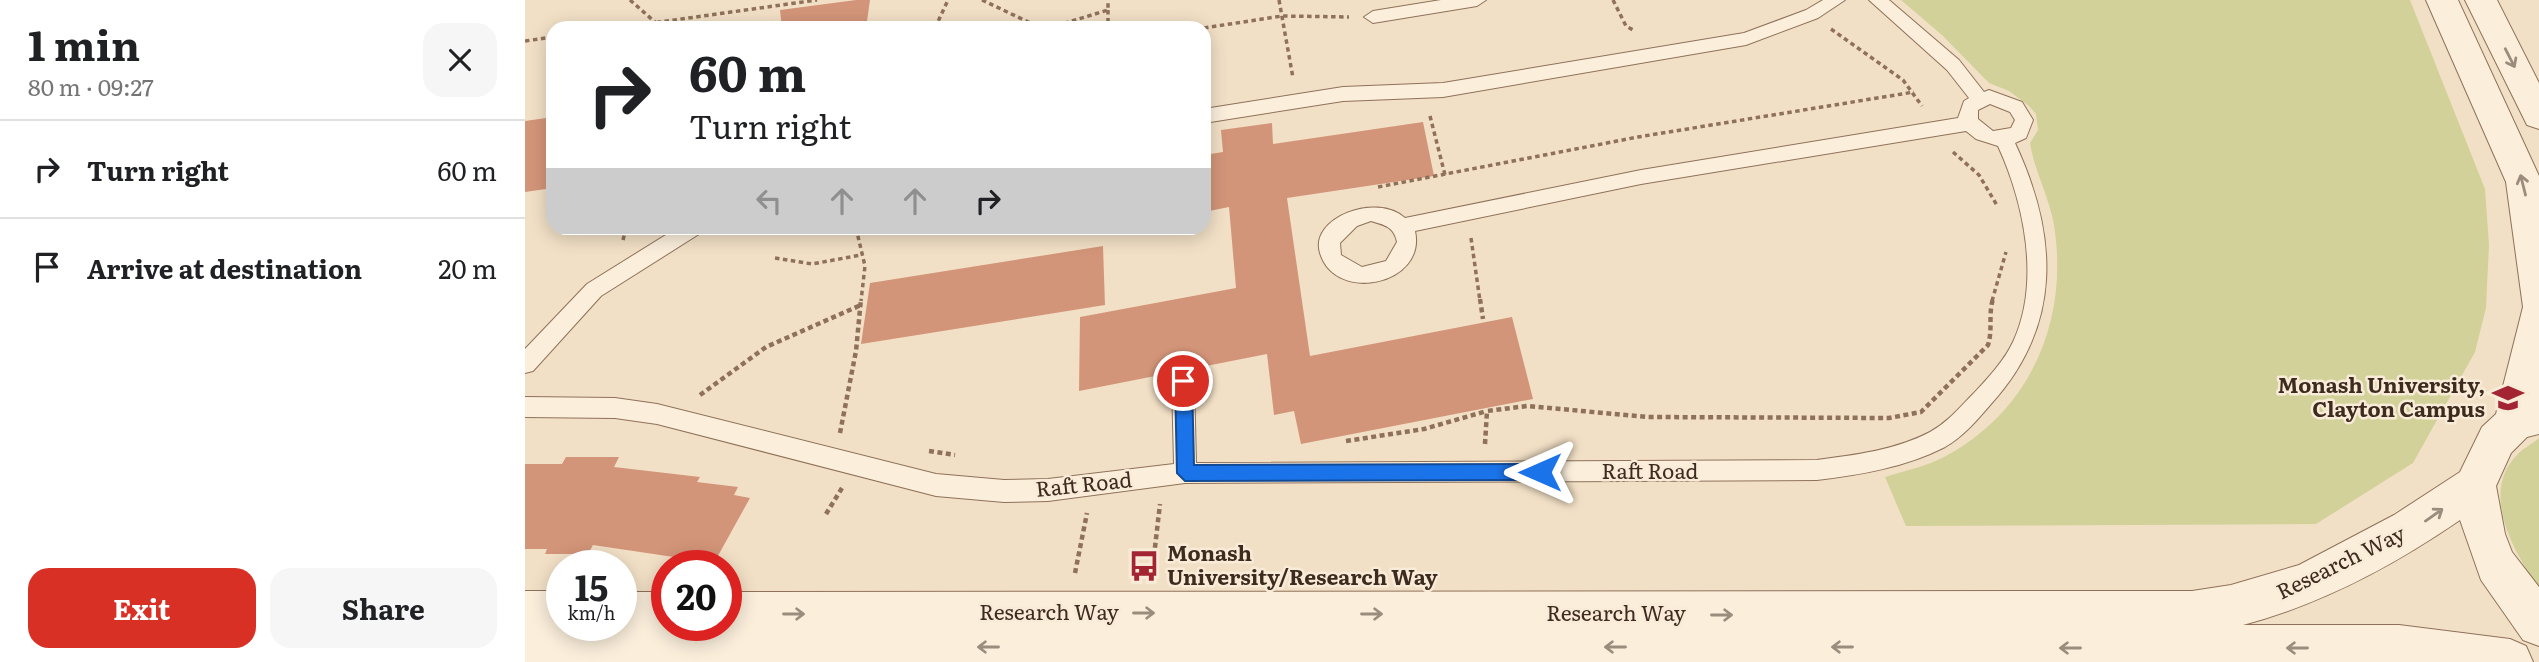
<!DOCTYPE html>
<html lang="en">
<head>
<meta charset="utf-8">
<style>
	:root { --surface:#fff; --page:#f6f6f6; --text:#202124; --muted:#757577; --line:#e0e0e0; --accent:#d93025 }
	body { margin:0; font-family:Literata,serif; background:var(--page); color:var(--text); height:100vh; display:flex; flex-direction:column; font-size:26px; white-space:nowrap }
	* { box-sizing:border-box; margin:0 }
	p { font-size:23px; color:var(--muted) }
	.icon { flex:none; width:38px; height:38px; fill:none; stroke:currentColor; stroke-width:2; stroke-linecap:round; stroke-linejoin:round }
	.map { position:relative; flex:1; overflow:hidden }
	.side { display:flex; flex-direction:column; background:var(--surface); width:525px }
	.side>* { flex:none }
	.hud { position:absolute; left:21px; top:21px; width:665px; height:214px; border-radius:21px; box-shadow:0 4px 18px #0003; background:#fff; color:var(--text); overflow:hidden }
	.speed { position:absolute; left:21px; top:550px; display:flex; gap:14px; font-size:35px; font-weight:700; text-align:center }
	.speed>* { display:grid; place-content:center; width:91px; height:91px; border-radius:50%; background:var(--surface); box-shadow:0 4px 18px #0003; line-height:1 }
	.speed small { font-size:18px; font-weight:400 }
	.speed .limit { border:10px solid #d22; background:#fff; color:#111 }
	.pin { position:absolute; display:grid; place-items:center; width:60px; height:60px; color:#fff; margin:-30px; border:4px solid #fff; border-radius:50%; box-shadow:0 2px 7px #0007 }
	.me { position:absolute; width:77px; margin:-38px; rotate:270deg; stroke-linejoin:round; filter:drop-shadow(0 0 5px #0008) }
	.turn { display:flex; align-items:center; gap:24px; height:147px; padding:0 28px; font-size:32px }
	.turn .icon { width:91px; height:91px; stroke-width:2.5 }
	.turn b { display:block; font-size:49px; line-height:60px }
	.lanes { display:flex; align-items:center; height:66px; padding:0 28px; background:#0003; justify-content:center; gap:35px; direction:ltr }
	.lanes .off { opacity:.35 }
	.round { display:grid; place-items:center; flex:none; width:74px; height:74px; border-radius:21px; background:var(--page) }
	.head { display:flex; align-items:center; justify-content:space-between; height:119px; padding:0 28px }
	h1 { font-size:42px; font-weight:700; line-height:52px }
	.button { display:flex; gap:14px; margin-top:auto; padding:14px 28px }
	.button a { flex:1; height:80px; border-radius:21px; background:var(--accent); color:#fff; font-size:28px; font-weight:700; line-height:80px; text-align:center }
	.button a+a { background:var(--page); color:var(--text) }
	ul { padding:0; list-style:none }
	li { display:flex; align-items:center; gap:21px; height:98px; padding:0 28px; border-top:2px solid var(--line) }
	li div { flex:1 }
	li b { display:block; font-size:26px }
	li em { font-style:normal }
	main { display:flex; flex:1; min-height:0 }
	.map>svg:first-child { display:block }
	.green { fill:#d1d199 }
	.building { fill:#d39579 }
	.lines { fill:none; stroke-linecap:round; stroke-linejoin:round }
	.service-casing { stroke:#8f715a; stroke-width:2 }
	.minor-casing { stroke:#8f715a; stroke-width:2 }
	.path-far1 { stroke:#8f715a; stroke-width:3.5; stroke-dasharray:4.5 3.5; stroke-linecap:butt }
	.path { stroke:#8f715a; stroke-width:4.5; stroke-dasharray:5 3.5; stroke-linecap:butt }
	.service { fill:#fbeedb; fill-rule:evenodd }
	.minor { fill:#fbeedb; fill-rule:evenodd }
	.oneway { stroke:#9c8c7d }
	.route { fill:#1a73e8; stroke:#114b97; stroke-width:2 }
	.labels { text-anchor:middle; stroke-width:5; stroke-linejoin:round; paint-order:stroke }
	.poi-label { font-size:21px; font-weight:bold; fill:#3e2b1f; stroke:#f8ebd7; text-anchor:end }
	.street-label { font-size:21px; fill:#3e2b1f; stroke:#f8ebd7 }
</style>
</head>
<body>
<main>
<section class="side">
<div class="head"><div><h1>1 min</h1><p>80 m · 09:27</p></div><a class="round"><svg class="icon" aria-label="close" viewBox="0 0 24 24"><path d="M6 6l12 12M18 6L6 18"/></svg></a></div>
<ul>
<li><svg class="icon" aria-label="right" viewBox="0 0 24 24"><path d="M7 20v-9h11M14 6l5 5-5 5"/></svg><div><b>Turn right</b></div><em>60 m</em></li>
<li><svg class="icon" aria-label="arrive" viewBox="0 0 24 24"><path d="M6 21V4h12l-3 4 3 4H6"/></svg><div><b>Arrive at destination</b></div><em>20 m</em></li>
</ul>
<div class="button"><a>Exit</a><a>Share</a></div>
</section>
<div class="map">
<svg width="2014" height="662" viewBox="0 0 2014 662">
	<rect width="100%" height="100%" fill="#f2e0c6"/>
	<path class="green" d="M1376 0H1885L1960 189 1964 245 1961 308 1950 352 1888 463 1791 524 1381 526 1360 477C1380 471 1402 466 1421 456 1507 409 1544 319 1529 225 1524 196 1509 170 1505 143L1513 130 1511 114 1504 106 1484 91 1464 83 1418 36Z
		M2014 438V588C1990 554 1954 493 1992 455 1998 448 2007 444 2014 438Z"/>
	<path class="building" d="M331 0H345L341 28H257L255 10Z
		M28 117V188L0 192V121Z
		M898 122 909 176 762 198 785 356 987 317 1008 399 776 444 769 411 749 415 742 354 554 391 555 317 711 288 704 207 679 212V155L698 152 696 130 747 123 748 144Z
		M578 246 580 305 336 344 345 283Z
		M41 457H94L89 467 175 477 172 482 213 487 209 495 225 498 189 563 68 545 63 554H20L22 549H0V464H37Z"/>
	<g class="lines">
		<defs>
			<path id="service" d="M916 0H961L952 6 848 23 839 17 848 11Z
				M1298 0H1320L1293 18 1221 45 918 97 818 101 679 123V109L818 87 918 83 1219 33 1281 10Z
				M1344 0H1364L1434 60 1459 92 1464 90 1497 102 1508 120 1501 138 1490 143C1533 235 1538 325 1466 404 1452 420 1439 436 1420 447 1381 467 1335 475 1292 480L660 483 523 501 479 502 411 496 132 424 90 418 0 417V397L90 398 132 404 411 474 479 480 523 479 649 464 647 381 650 374 658 372 666 374 669 381 671 463 1292 460C1330 455 1371 450 1405 432 1423 422 1435 407 1449 393 1463 378 1479 361 1488 342 1516 282 1499 203 1473 146L1451 139 1441 131 1116 184 890 231C902 285 810 304 795 253 784 218 851 192 880 218L1116 170 1433 118 1439 101 1444 98 1422 70ZM1465 104 1485 112 1490 120 1486 128 1468 131 1453 119V110ZM846 221C860 225 869 227 872 242L861 261 837 267 816 255 815 243 832 226Z
				M152 228H177L174 234 76 296 8 371 0 373V349L62 284Z"/>
			<path id="minor" d="M1901 0H1933L2014 176V434L2002 437 1986 453 1971 486 1980 534 1987 552 2014 587V646L1998 640 1956 580 1935 520C1868 566 1797 604 1718 625H1874L1985 639 2001 646 2008 662H0V591H37V625H96V592H142V625H201V592L1667 591 1706 585 1774 565 1869 515 1935 472 1957 427 1971 414 1998 307 1981 182Z
				M1940 0H1972L2014 83V129L2002 125Z"/>
		</defs>
		<use href="#service" class="service-casing"/>
		<use href="#minor" class="minor-casing"/>
		<path class="path-far1" d="M105 0 130 22
			M457 0 516 28
			M754 0 768 78
			M1088 0 1101 26 1110 31
			M583 10V28
			M92 28 292 0
			M410 28 423 0
			M524 28 583 10V0
			M679 28 757 16 824 17
			M1306 29 1378 80 1397 106
			M0 41 28 37
			M905 116 920 175
			M1428 152 1454 175 1473 207
			M853 187 1113 137 1389 92
			M331 228 340 266 336 301
			M946 238 955 301
			M98 240 101 228
			M250 258 287 264 336 255
			M1467 301 1481 252"/>
		<path class="path" d="M955 299 958 319
			M175 395 241 347 336 305
			M315 433 331 351 336 299
			M821 441 899 429 962 411
			M960 444 962 411 1002 406 1123 417 1364 418 1396 412 1463 345C1468 329 1463 315 1468 299
			M404 451 430 455
			M301 514 317 488
			M550 573 562 513
			M627 573 635 504"/>
		<use href="#service" class="service"/>
		<use href="#minor" class="minor"/>
	</g>
	<defs><path id="oneway-shaft" d="M-6 0H5M1.5-3L5.5 0L1.5 3" fill="none" stroke-width="1.6" stroke-linecap="round" stroke-linejoin="round" transform="scale(1.75)"/></defs>
	<g class="oneway">
		<use href="#oneway-shaft" transform="translate(1985 58) rotate(63)"/>
		<use href="#oneway-shaft" transform="translate(1998 185) rotate(-104)"/>
		<use href="#oneway-shaft" transform="translate(1909 515) rotate(-35)"/>
		<use href="#oneway-shaft" transform="translate(619 613)"/>
		<use href="#oneway-shaft" transform="translate(269 614)"/>
		<use href="#oneway-shaft" transform="translate(847 614)"/>
		<use href="#oneway-shaft" transform="translate(1197 615)"/>
		<use href="#oneway-shaft" transform="translate(463 647) rotate(-180)"/>
		<use href="#oneway-shaft" transform="translate(1090 647) rotate(-180)"/>
		<use href="#oneway-shaft" transform="translate(1317 647) rotate(180)"/>
		<use href="#oneway-shaft" transform="translate(1545 648) rotate(-180)"/>
		<use href="#oneway-shaft" transform="translate(1772 648) rotate(-180)"/>
	</g>
	<path class="route" d="M658 373 667 381 669 465 1015 464 1023 472 1015 480 660 481 652 473 650 381Z"/>
	<defs>
		<symbol id="university-bare" viewBox="-9 -9 18 18"><path d="M0-5L7-2L0 1L-7-2ZM-4 1L0 2.5L4 1V4Q0 6-4 4Z" fill="#a32533" stroke="#f8ebd7" stroke-width="2.5" paint-order="stroke"/></symbol>
		<symbol id="bus-bare" viewBox="-9 -9 18 18"><path d="M-5-6H5V4H4V6H2V4H-2V6H-4V4H-5ZM-3.5-4V0h7V-4ZM-3.5 1.2v1.5H-2V1.2ZM2 1.2v1.5H3.5V1.2Z" fill="#a32533" stroke="#f8ebd7" stroke-width="2.5" paint-order="stroke"/></symbol>
	</defs>
	<g fill-rule="evenodd">
		<use href="#university-bare" x="1961" y="376" width="44" height="44"/>
		<use href="#bus-bare" x="597" y="544" width="44" height="44"/>
	</g>
	<g class="labels">
		<g class="poi-label">
			<text x="1960" y="393">Monash University,<tspan x="1960" dy="24">Clayton Campus</tspan></text>
			<text x="642" y="561" text-anchor="start">Monash<tspan x="642" dy="24">University/Research Way</tspan></text>
		</g>
		<g class="street-label">
			<text x="1125" y="479">Raft Road</text>
			<text transform="translate(559 485) rotate(-6)" y="7">Raft Road</text>
			<text transform="translate(1816 563) rotate(-26)" y="7">Research Way</text>
			<text x="524" y="620">Research Way</text>
			<text x="1091" y="621">Research Way</text>
		</g>
	</g>
</svg>
<div class="speed"><div>15<small>km/h</small></div><div class="limit">20</div></div>
<div class="pin" style="left:658px;top:381px;background:#d93025"><svg class="icon" aria-label="arrive" viewBox="0 0 24 24"><path d="M6 21V4h12l-3 4 3 4H6"/></svg></div>
<svg class="me" style="left:1015px;top:472px" viewBox="-20 -20 40 40"><path d="M0-17L14 15 0 8-14 15z" fill="#1a73e8" stroke="#fff" stroke-width="4"/></svg>
<div class="hud">
<div class="turn"><svg class="icon" aria-label="right" viewBox="0 0 24 24"><path d="M7 20v-9h11M14 6l5 5-5 5"/></svg><div><b>60 m</b>Turn right</div></div>
<div class="lanes"><svg class="icon off" aria-label="left" viewBox="0 0 24 24"><path d="M17 20v-9H6M10 6l-5 5 5 5"/></svg><svg class="icon off" aria-label="ahead" viewBox="0 0 24 24"><path d="M12 20V5M6 11l6-6 6 6"/></svg><svg class="icon off" aria-label="ahead" viewBox="0 0 24 24"><path d="M12 20V5M6 11l6-6 6 6"/></svg><svg class="icon" aria-label="right" viewBox="0 0 24 24"><path d="M7 20v-9h11M14 6l5 5-5 5"/></svg></div>
</div>
</div>
</main>
</body>
</html>
